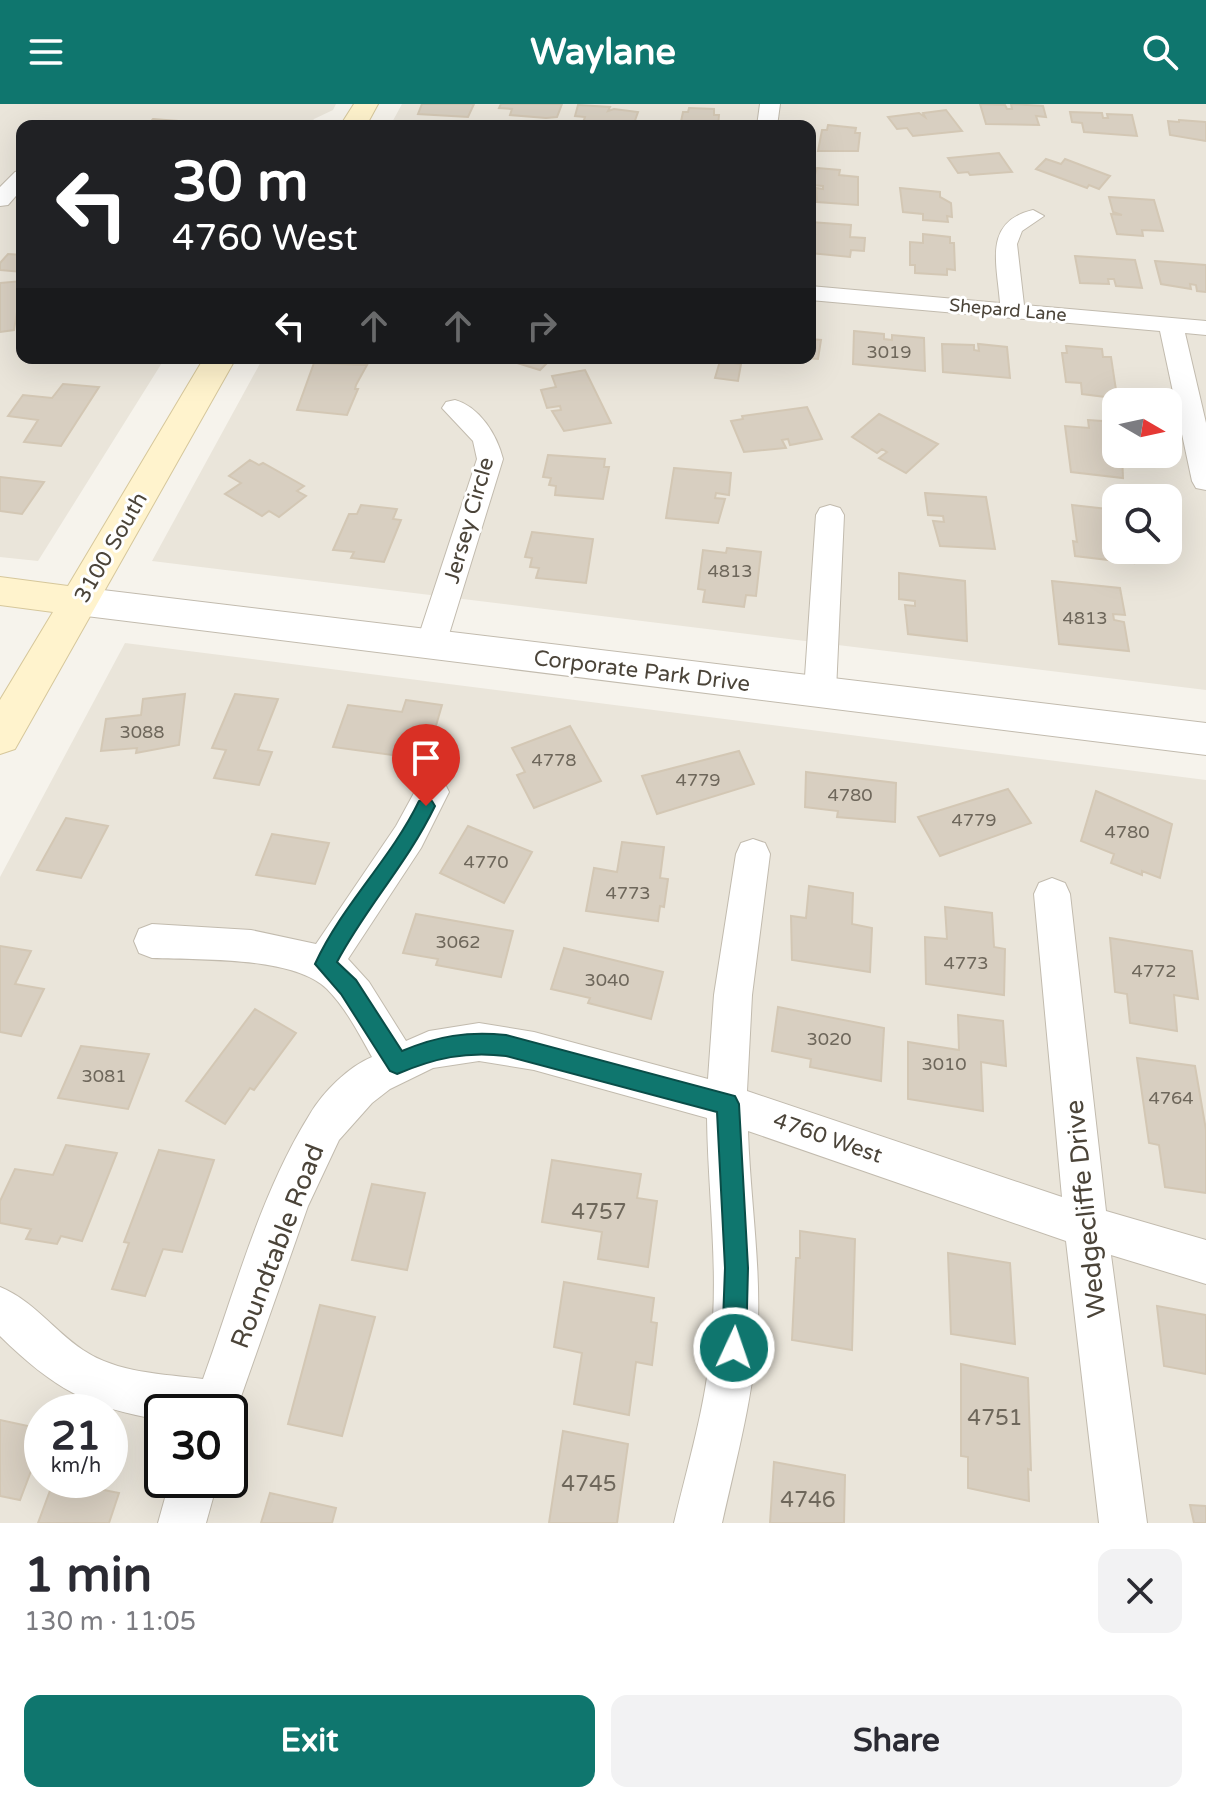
<!DOCTYPE html>
<html lang="en">
<head>
<meta charset="utf-8">
<style>
	:root { --surface:#fff; --page:#f2f2f3; --text:#2b2b33; --muted:#7c7c81; --accent:#0f766e }
	body { margin:0; font-family:"Varela Round",sans-serif; background:var(--page); color:var(--text); height:100vh; display:flex; flex-direction:column; font-size:30px; white-space:nowrap }
	* { box-sizing:border-box; margin:0 }
	p { font-size:26px; color:var(--muted) }
	.icon { flex:none; width:44px; height:44px; fill:none; stroke:currentColor; stroke-width:2; stroke-linecap:round; stroke-linejoin:round }
	.map { position:relative; height:1419px; overflow:hidden }
	.panel { display:flex; flex-direction:column; background:var(--surface); flex:1 }
	.panel>* { flex:none }
	.top-card { position:absolute; left:16px; top:16px; width:800px; height:244px; border-radius:16px; box-shadow:0 8px 32px #0002; background:#202124; color:#fff; overflow:hidden }
	.needle { width:52px; rotate:99deg }
	.buttons { position:absolute; left:1102px; top:284px; display:grid; gap:16px }
	.buttons a { display:grid; place-items:center; width:80px; height:80px; border-radius:16px; background:var(--surface); box-shadow:0 8px 32px #0002; font-size:40px }
	.speed { position:absolute; left:24px; top:1290px; display:flex; gap:16px; font-size:40px; font-weight:700; text-align:center }
	.speed>* { display:grid; place-content:center; width:104px; height:104px; border-radius:50%; background:var(--surface); box-shadow:0 8px 32px #0002; line-height:1 }
	.speed small { font-size:20px; font-weight:400 }
	.speed .limit { border:4px solid #111; border-radius:12px; background:#fff; color:#111 }
	.pin { position:absolute; display:grid; place-items:center; width:68px; height:68px; color:#fff; margin:-82px -34px; border-radius:50% 50% 50% 0; rotate:-45deg; box-shadow:0 0 8px #0007 }
	.pin .icon { rotate:45deg }
	.me { position:absolute; width:88px; margin:-44px; rotate:3deg; stroke-linejoin:round; filter:drop-shadow(0 0 6px #0008) }
	.turn { display:flex; align-items:center; gap:28px; height:168px; padding:0 24px; font-size:36px }
	.turn .icon { width:104px; height:104px; stroke-width:2.5 }
	.turn b { display:block; font-size:56px; line-height:68px }
	.lanes { display:flex; align-items:center; height:76px; padding:0 24px; background:#0003; justify-content:center; gap:40px; direction:ltr }
	.lanes .off { opacity:.35 }
	.round { display:grid; place-items:center; flex:none; width:84px; height:84px; border-radius:16px; background:var(--page) }
	.head { display:flex; align-items:center; justify-content:space-between; height:136px; padding:0 24px }
	h1 { font-size:48px; font-weight:700; line-height:60px }
	.action { display:flex; gap:16px; margin-top:auto; padding:16px 24px }
	.action a { flex:1; height:92px; border-radius:16px; background:var(--accent); color:#fff; font-size:32px; font-weight:700; line-height:92px; text-align:center }
	.action a+a { background:var(--page); color:var(--text) }
	header { display:flex; justify-content:space-between; align-items:center; height:104px; padding:0 24px; background:var(--accent); color:#fff; font-size:36px; font-weight:700 }
	.map>svg:first-child { display:block }
	.residential { fill:#eae5da; fill-rule:evenodd }
	.building { fill:#d8cfc1; stroke:#d3c7b4; stroke-width:2 }
	.lines { fill:none; stroke-linecap:round; stroke-linejoin:round }
	.minor-casing { stroke:#c2bbae; stroke-width:2 }
	.tertiary-casing { stroke:#c2bbae; stroke-width:2 }
	.secondary-casing { stroke:#d6c79b; stroke-width:2 }
	.minor { fill:#fff; fill-rule:evenodd }
	.tertiary { fill:#fff; fill-rule:evenodd }
	.secondary { fill:#fff3cd; fill-rule:evenodd }
	.route { fill:#0f766e; stroke:#0a4d48; stroke-width:2 }
	.labels { text-anchor:middle; stroke-width:6; stroke-linejoin:round; paint-order:stroke }
	.far-street-label { font-size:18px; fill:#4b4439; stroke:#fff }
	.number-label { font-size:18px; fill:#6e675b }
	.street-label { font-size:22px; fill:#4b4439; stroke:#fff }
	.near-number-label { font-size:22px; fill:#6e675b }
	.near-street-label { font-size:26px; fill:#4b4439; stroke:#fff }
</style>
</head>
<body>
<header><svg class="icon" aria-label="menu" viewBox="0 0 24 24"><path d="M4 6h16M4 12h16M4 18h16"/></svg>Waylane<svg class="icon" aria-label="search" viewBox="0 0 24 24"><circle cx="10" cy="10" r="6"/><path d="M15 15l6 6"/></svg></header>
<div class="map">
<svg width="1206" height="1419" viewBox="0 0 1206 1419">
	<rect width="100%" height="100%" fill="#f6f3ec"/>
	<path class="residential" d="M0 0H336L333 6 314 15 309 22H22V254H165L38 457 0 453Z
		M402 0H1206V586L152 457 263 254H810V22H390ZM1116 298H1168V350H1116ZM1116 394H1168V446H1116Z
		M125 539 1206 676V1419H0V773ZM42 1308H110V1376H42ZM162 1308H230V1376H162Z"/>
	<path class="building" d="M422 0H474L468 13 418 10Z
		M501 0H562L557 13 546 14 510 11 512 5 499 4Z
		M980 0 1005 1 1007 5H1012L1011 0 1043 2 1046 13 1036 12 1039 21 986 20Z
		M578 1 610 3 608 7 614 5 638 8 633 22 582 21 585 13 575 12Z
		M689 4 714 5V11H719L718 22H680L683 8H688Z
		M946 6 962 27 913 32 907 24 897 25 888 13 919 9 925 13 923 9Z
		M1070 8 1102 9 1103 14H1108L1107 10 1132 11 1137 32 1084 28 1082 19 1072 18Z
		M153 15 180 17 176 22H147Z
		M1179 16 1206 18V37L1170 31 1168 17 1179 18Z
		M38 17 103 22H33Z
		M828 21 856 24 855 29H860L858 47H818L822 26H827Z
		M999 49 1012 68 970 71 968 68 958 69 948 54Z
		M1046 55 1061 60 1065 55 1110 72 1099 85 1089 81 1087 84 1036 65Z
		M817 64 840 66 839 71 858 73V101L817 98 816 84 823 85V82L812 81Z
		M900 84 940 88V93L951 99 952 113 947 112 948 118 923 116V110L903 108Z
		M1109 93 1154 96 1163 127 1142 126 1143 132 1117 130 1111 110 1122 111 1113 108Z
		M810 118 851 121 850 133 865 134 864 147 851 146 850 153 810 149V134H814L815 131H810Z
		M923 130 950 133V139H954L955 166 947 165V171L915 169V161H910V138L923 139Z
		M8 150 22 151V168L0 166V159Z
		M1075 152 1135 156 1142 184 1116 182 1114 175H1108L1109 180 1080 179Z
		M1155 157 1206 161V188L1197 187 1196 181 1190 180 1191 185 1161 180Z
		M22 177 14 226 0 228V179Z
		M854 227 884 230V235L892 236V231L924 234 925 267 853 260Z
		M810 235 821 236 818 255 807 254H810Z
		M942 240 974 241V246L979 247 978 240 1007 243 1010 274 943 268Z
		M1066 242 1102 245 1103 253H1111L1116 286H1112L1114 294 1082 290 1081 279 1066 278 1062 249H1067Z
		M552 254 540 266 504 255 505 254Z
		M720 257 741 260 738 277 715 274Z
		M314 259 367 261 356 281 355 285H358L347 311 297 306Z
		M585 266 611 319 564 327 552 307 561 306 560 302 547 304 541 286 556 283 552 272Z
		M63 280 99 283 61 342 24 338 38 316 8 312 23 291 52 294Z
		M807 303 822 335 790 341 788 335 782 336 786 344 744 348 731 317 743 315 742 312Z
		M879 310 938 340 906 369 879 354 887 348 882 345 877 349 852 333Z
		M1088 316 1116 318V350H1122L1123 374 1071 368 1065 322 1089 324Z
		M548 351 605 355 604 363H609L603 395 555 391 556 382 549 381 551 374 543 373Z
		M250 356 259 361 263 359 304 382 297 387 306 392 279 413 269 407 262 412 225 390 241 379 229 372Z
		M674 364 731 369 729 391 716 389 715 394 725 395 718 419 666 414Z
		M0 373 44 378 22 410 0 407Z
		M925 389 986 393 995 445 940 442 933 417 944 418 943 412 928 411Z
		M361 401 397 405 393 415 401 416 384 458 351 454 354 448 333 446 349 410H357Z
		M1072 401 1116 406V446H1135L1132 448 1134 459 1075 452 1073 437 1077 438Z
		M532 428 593 435 586 479 536 474 539 464 530 463 532 454 525 453Z
		M727 444 761 448 756 492 746 491 744 503 703 498 705 486 698 485 703 446 726 449Z
		M899 469 965 477 967 537 908 530 905 501 915 502V497L899 495Z
		M1052 477 1120 484 1125 511 1113 510 1114 516 1124 518 1129 547 1059 540Z
		M185 590 179 641 136 649 137 644 101 647 106 615 141 611 143 595Z
		M235 590 278 595 258 646 272 648 259 681 214 674 226 646 212 644Z
		M406 596 442 601 428 649 395 645 392 651 333 643 348 601 402 608Z
		M570 622 601 677 534 704 517 671 525 668 512 644Z
		M739 647 754 680 657 710 642 672Z
		M806 668 896 679 895 718 837 713 838 707 805 703Z
		M1008 685 1031 719 940 752 918 713Z
		M1096 687 1172 720 1160 774 1142 767V771L1111 759 1114 750 1081 737Z
		M66 714 108 722 81 774 37 766Z
		M468 722 532 748 504 799 440 769Z
		M272 730 329 739 315 780 256 771Z
		M622 738 664 743 660 774 668 775 664 803 660 802 658 817 586 807 594 764 617 768Z
		M809 782 853 789 852 820 872 824 870 868 792 856 791 812 806 814Z
		M945 803 992 809 994 843 1005 845 1004 891 926 880 925 833 947 835Z
		M416 810 513 827 501 873 436 861 438 855 403 849Z
		M1110 834 1192 847 1198 895 1174 891 1177 927 1130 919 1127 890 1115 888Z
		M0 842 31 847 15 880 44 885 21 932 0 928Z
		M564 844 663 868 651 915 588 899 590 894 551 885Z
		M778 903 884 924 881 977 810 963 811 955 772 947Z
		M255 905 296 929 254 986 250 984 225 1020 186 997Z
		M958 911 1003 917 1006 962 981 958 983 1007 908 995V938L959 946Z
		M81 942 149 950 128 1005 58 994Z
		M1137 954 1195 962 1206 1026V1089L1165 1083 1159 1041 1149 1039Z
		M66 1041 117 1049 82 1137 61 1132 57 1140 26 1135 31 1125 0 1119V1097L15 1065 53 1071Z
		M159 1046 214 1056 182 1148 163 1145 145 1192 112 1185 129 1139 124 1138Z
		M552 1056 641 1070 637 1094 657 1097 648 1163 598 1155 602 1128 542 1118Z
		M372 1080 425 1089 407 1166 352 1156Z
		M800 1127 855 1135 852 1246 792 1236 796 1154H800Z
		M948 1149 1010 1159 1015 1240 951 1230Z
		M564 1178 654 1194 651 1218 657 1219 652 1261 636 1258 629 1311 574 1300 582 1249 554 1243Z
		M320 1201 375 1213 342 1332 288 1320Z
		M1157 1202 1206 1211V1270L1164 1262Z
		M961 1260 1028 1274 1031 1366 1028 1365 1029 1397 968 1384V1353L961 1352Z
		M0 1316 42 1325V1338L20 1396 0 1392Z
		M563 1327 628 1340 617 1419H549Z
		M774 1358 845 1371 844 1419H770Z
		M54 1376 119 1389 109 1419H38Z
		M270 1389 336 1404 332 1419H261Z
		M1190 1401 1206 1402V1419H1194Z"/>
	<g class="lines">
		<defs>
			<path id="minor" d="M760 0H780L777 22H757Z
				M22 66V85L8 101 0 102V83L15 68Z
				M1033 106 1044 112 1022 127 1017 140 1024 201 1206 217V231L1185 229 1206 319V386L1196 384 1192 377 1160 227 810 196V182L1000 199C997 159 983 118 1033 106Z
				M455 296C480 303 497 331 503 355L446 540 442 548 431 552 420 548 416 540 477 355 473 337 442 304 446 298Z
				M830 401 840 404 844 411 836 587 831 596 820 599 809 596 804 587 816 411 820 404Z
				M432 674 444 678 449 688 421 744 348 855 369 878 406 937 429 927 479 919 534 928 708 975 714 891 736 750 741 739 753 735 765 739 770 750 752 891 747 987 1062 1093 1034 790 1039 779 1052 774 1065 779 1070 790 1106 1107 1206 1136V1180L1111 1151 1147 1419H1099L1066 1137 748 1027C750 1091 760 1154 758 1218 755 1287 737 1352 722 1419H674C688 1360 706 1301 711 1240 719 1165 708 1090 707 1014L534 966 479 957 433 964 390 985 372 999 339 1036 308 1102 230 1324V1308H162V1316C88 1304 53 1284 0 1232V1183C34 1197 53 1226 83 1246 117 1269 163 1270 203 1275 235 1187 260 1090 310 1010 323 988 348 963 372 953 359 930 346 904 327 885 294 852 198 856 152 854L139 849 134 837 139 825 152 820 251 826 316 840 396 722 420 678Z
				M170 1376H218L206 1419H158Z"/>
			<path id="tertiary" d="M78 483 1206 619V651L78 511 65 507 60 497 65 487Z"/>
			<path id="secondary" d="M354 0H378L366 22H340Z
				M204 254H236L15 645 0 650V596L53 508 0 501V473L68 482Z"/>
		</defs>
		<use href="#minor" class="minor-casing"/>
		<use href="#tertiary" class="tertiary-casing"/>
		<use href="#secondary" class="secondary-casing"/>
		<use href="#minor" class="minor"/>
		<use href="#tertiary" class="tertiary"/>
		<use href="#secondary" class="secondary"/>
	</g>
	<path class="route" d="M426 695 432 697 435 702C407 760 366 803 337 858L356 876 402 947C437 932 468 927 506 931L735 992 739 1000 748 1164 746 1244 742 1252 734 1256 725 1252 722 1244 725 1164 717 1008 506 952C466 947 435 954 397 970L390 967 341 890 315 860C342 801 391 755 419 697Z"/>
	<g class="labels">
		<g class="far-street-label">
			<text transform="translate(1008 206) rotate(5)" y="6">Shepard Lane</text>
		</g>
		<g class="number-label">
			<text x="889" y="254">3019</text>
			<text x="730" y="473">4813</text>
			<text x="1085" y="520">4813</text>
			<text x="142" y="634">3088</text>
			<text x="554" y="662">4778</text>
			<text x="698" y="682">4779</text>
			<text x="850" y="697">4780</text>
			<text x="974" y="722">4779</text>
			<text x="1127" y="734">4780</text>
			<text x="486" y="764">4770</text>
			<text x="628" y="795">4773</text>
			<text x="458" y="844">3062</text>
			<text x="966" y="865">4773</text>
			<text x="1154" y="873">4772</text>
			<text x="607" y="882">3040</text>
			<text x="829" y="941">3020</text>
			<text x="944" y="966">3010</text>
			<text x="104" y="978">3081</text>
			<text x="1171" y="1000">4764</text>
		</g>
		<g class="street-label">
			<text transform="translate(468 416) rotate(-74)" y="8">Jersey Circle</text>
			<text transform="translate(110 443) rotate(-60)" y="8">3100 South</text>
			<text transform="translate(642 566) rotate(7)" y="8">Corporate Park Drive</text>
			<text transform="translate(828 1033) rotate(19)" y="8">4760 West</text>
		</g>
		<g class="near-number-label">
			<text x="599" y="1115">4757</text>
			<text x="995" y="1321">4751</text>
			<text x="589" y="1387">4745</text>
			<text x="808" y="1403">4746</text>
		</g>
		<g class="near-street-label">
			<text transform="translate(1085 1105) rotate(-96)" y="9">Wedgecliffe Drive</text>
			<text transform="translate(277 1142) rotate(-69)" y="9">Roundtable Road</text>
		</g>
	</g>
</svg>
<div class="buttons">
<a><svg class="needle" viewBox="-14 -14 28 28"><path d="M0-13l5 13h-10z" fill="#e53935"/><path d="M0 13l5-13h-10z" fill="#7c7c81"/></svg></a>
<a><svg class="icon" aria-label="search" viewBox="0 0 24 24"><circle cx="10" cy="10" r="6"/><path d="M15 15l6 6"/></svg></a>
</div>
<div class="speed"><div>21<small>km/h</small></div><div class="limit">30</div></div>
<div class="pin" style="left:426px;top:702px;background:#d93025"><svg class="icon" aria-label="arrive" viewBox="0 0 24 24"><path d="M6 21V4h12l-3 4 3 4H6"/></svg></div>
<svg class="me" style="left:734px;top:1244px" viewBox="-20 -20 40 40"><circle r="17" fill="#0f766e" stroke="#fff" stroke-width="3"/><path d="M0-11L8 9 0 5-8 9z" fill="#fff"/></svg>
<div class="top-card">
<div class="turn"><svg class="icon" aria-label="left" viewBox="0 0 24 24"><path d="M17 20v-9H6M10 6l-5 5 5 5"/></svg><div><b>30 m</b>4760 West</div></div>
<div class="lanes"><svg class="icon" aria-label="left" viewBox="0 0 24 24"><path d="M17 20v-9H6M10 6l-5 5 5 5"/></svg><svg class="icon off" aria-label="ahead" viewBox="0 0 24 24"><path d="M12 20V5M6 11l6-6 6 6"/></svg><svg class="icon off" aria-label="ahead" viewBox="0 0 24 24"><path d="M12 20V5M6 11l6-6 6 6"/></svg><svg class="icon off" aria-label="right" viewBox="0 0 24 24"><path d="M7 20v-9h11M14 6l5 5-5 5"/></svg></div>
</div>
</div>
<section class="panel">
<div class="head"><div><h1>1 min</h1><p>130 m · 11:05</p></div><a class="round"><svg class="icon" aria-label="close" viewBox="0 0 24 24"><path d="M6 6l12 12M18 6L6 18"/></svg></a></div>
<div class="action"><a>Exit</a><a>Share</a></div>
</section>
</body>
</html>
